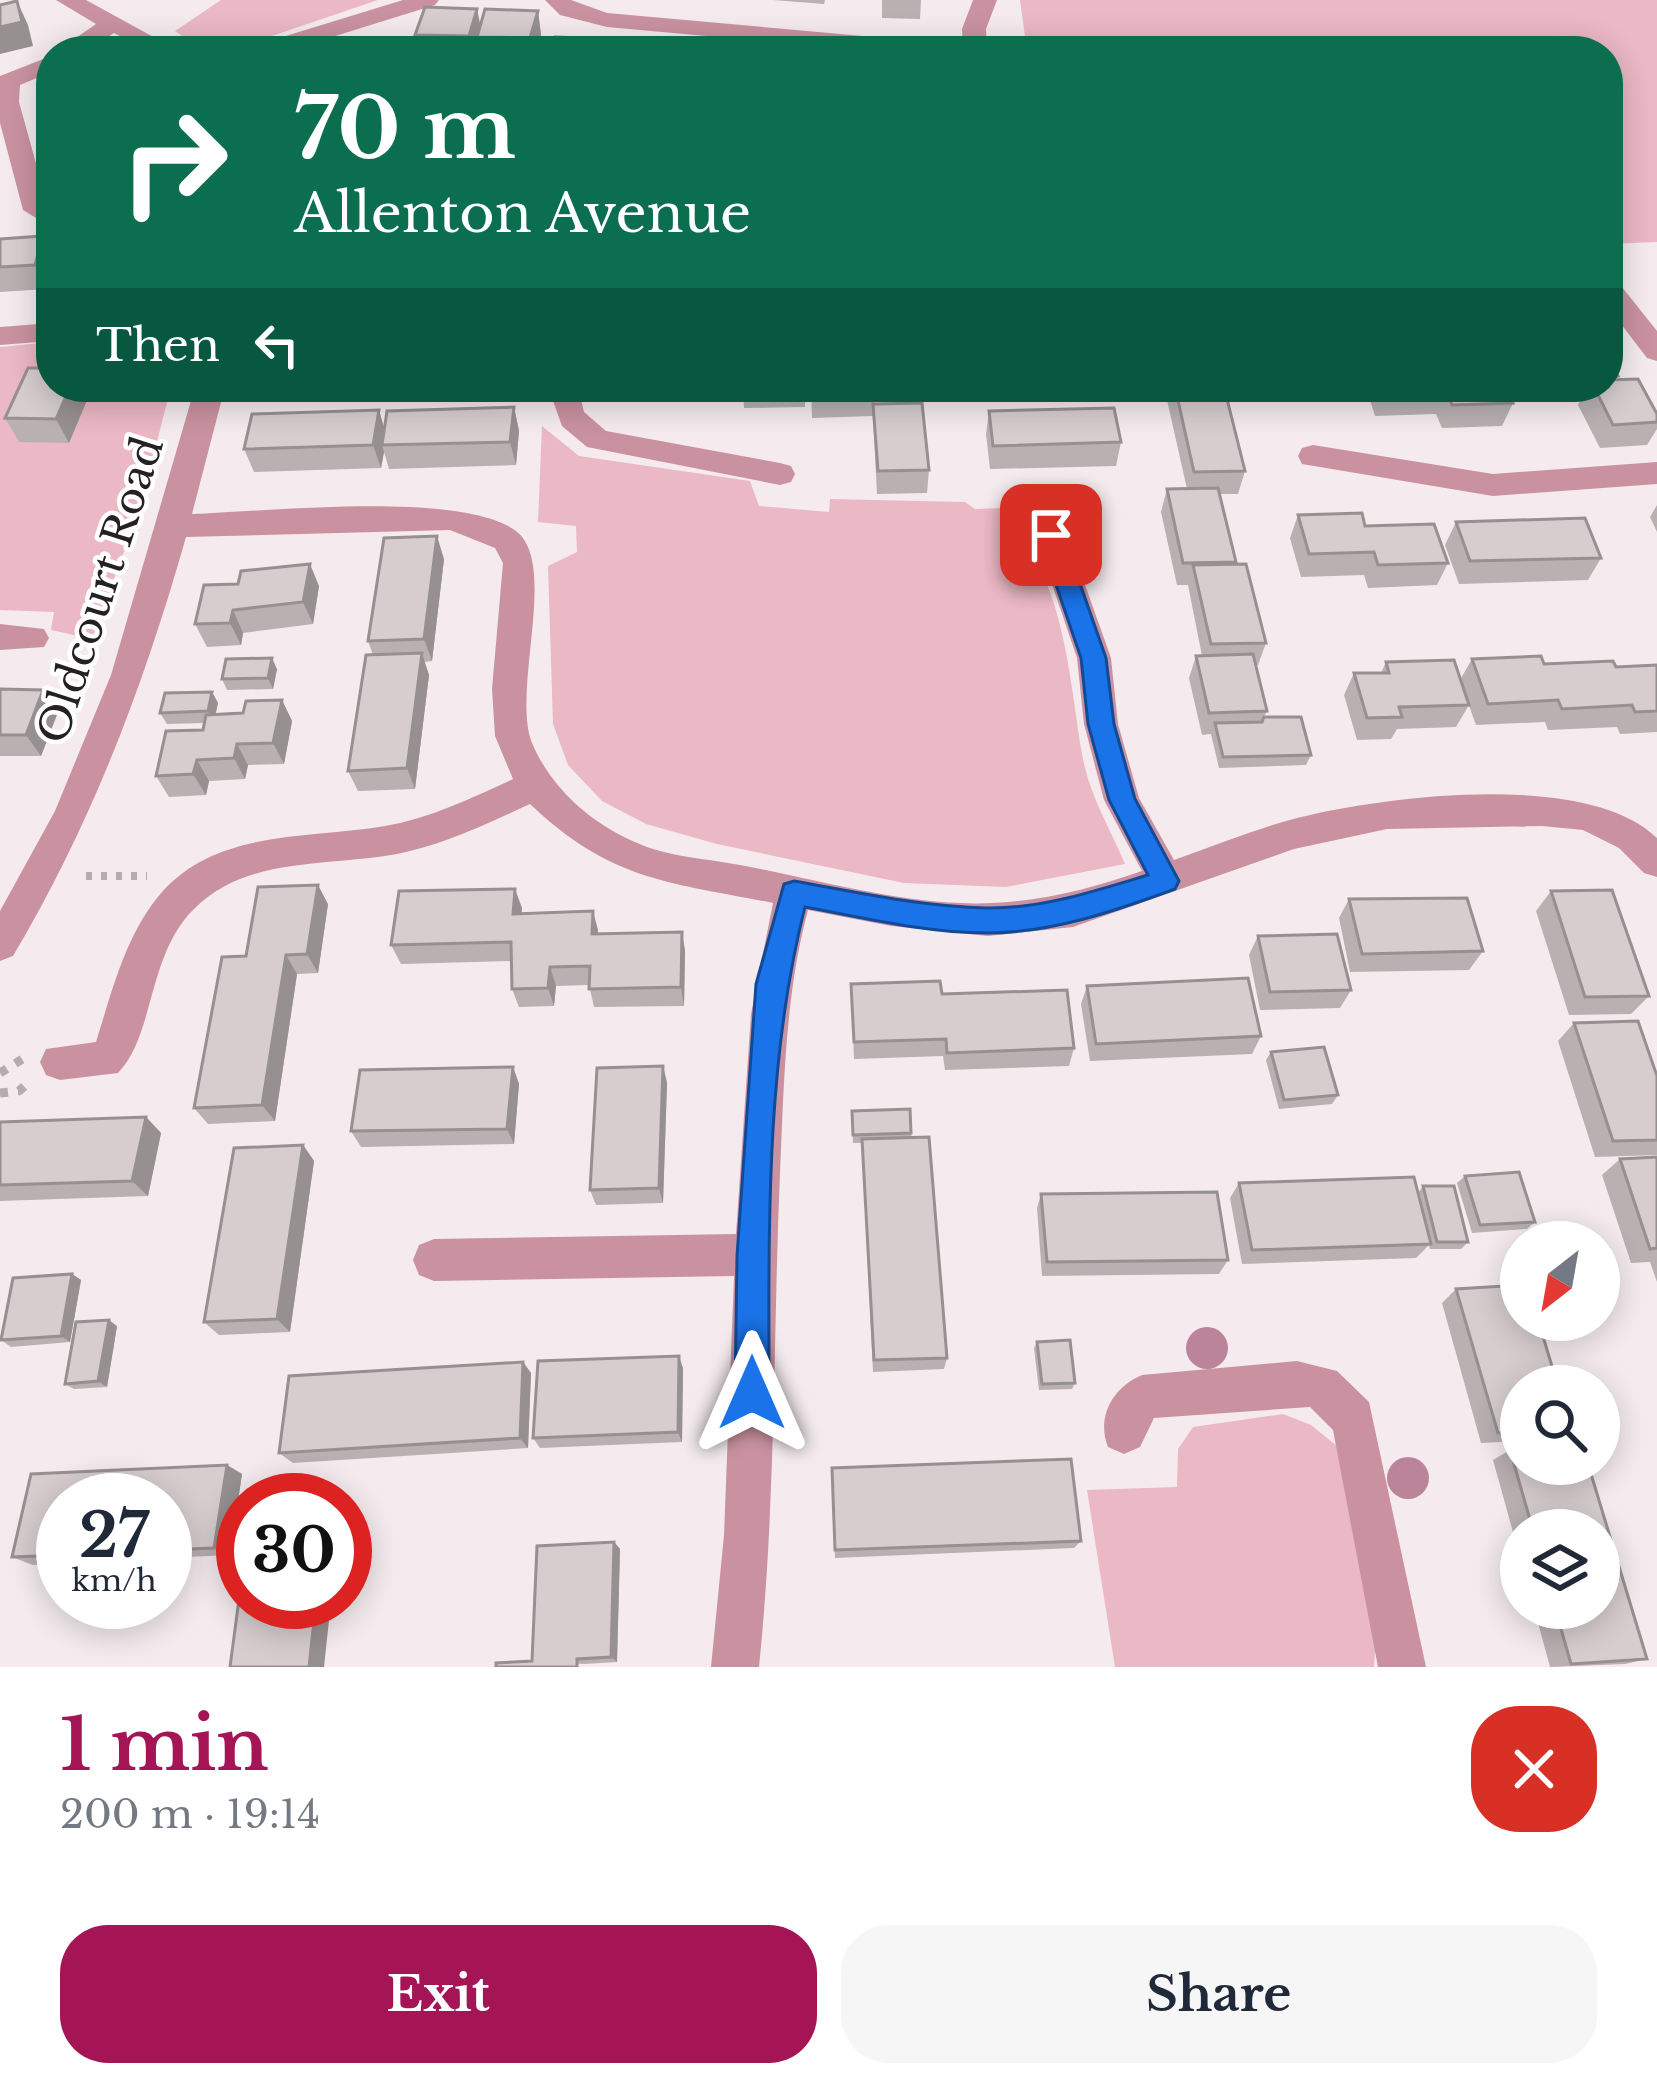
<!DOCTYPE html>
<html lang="en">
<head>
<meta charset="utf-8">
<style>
	:root { --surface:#fff; --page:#f6f6f7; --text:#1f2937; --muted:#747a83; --accent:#a51455 }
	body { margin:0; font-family:"Libre Baskerville",serif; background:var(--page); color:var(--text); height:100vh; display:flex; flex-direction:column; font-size:45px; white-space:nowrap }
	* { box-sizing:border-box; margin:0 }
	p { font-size:39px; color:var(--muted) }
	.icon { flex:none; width:66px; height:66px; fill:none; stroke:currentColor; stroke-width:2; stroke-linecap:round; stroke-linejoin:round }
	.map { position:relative; height:1667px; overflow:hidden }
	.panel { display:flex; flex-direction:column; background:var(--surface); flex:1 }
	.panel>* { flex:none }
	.banner { position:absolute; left:36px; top:36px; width:1587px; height:366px; border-radius:48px; box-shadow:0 6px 30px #0003; background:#0b6e4f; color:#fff; overflow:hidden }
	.needle { width:78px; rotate:211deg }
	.controls { position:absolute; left:1500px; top:1221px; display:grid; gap:24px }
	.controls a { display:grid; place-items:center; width:120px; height:120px; border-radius:50%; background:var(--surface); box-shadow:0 6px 30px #0003; font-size:60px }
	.speed { position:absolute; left:36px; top:1473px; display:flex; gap:24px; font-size:60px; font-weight:700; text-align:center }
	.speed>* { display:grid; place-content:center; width:156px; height:156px; border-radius:50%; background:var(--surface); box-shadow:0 6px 30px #0003; line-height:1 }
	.speed small { font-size:30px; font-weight:400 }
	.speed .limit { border:18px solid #d22; background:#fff; color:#111 }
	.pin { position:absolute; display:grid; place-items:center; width:102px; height:102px; color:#fff; margin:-51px; border-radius:24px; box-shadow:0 6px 18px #0006 }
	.me { position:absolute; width:132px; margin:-66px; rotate:0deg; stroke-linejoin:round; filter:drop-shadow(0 0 9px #0008) }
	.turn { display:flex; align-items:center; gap:42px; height:252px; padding:0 60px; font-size:54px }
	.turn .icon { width:156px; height:156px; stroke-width:2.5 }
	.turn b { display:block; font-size:84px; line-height:102px }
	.then { display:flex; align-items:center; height:114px; padding:0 60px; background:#0003; gap:24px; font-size:45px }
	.round { display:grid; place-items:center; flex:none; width:126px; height:126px; border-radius:48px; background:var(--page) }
	.summary { display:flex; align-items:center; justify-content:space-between; height:204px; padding:0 60px }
	h1 { font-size:72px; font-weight:700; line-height:90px; color:var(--accent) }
	.action { display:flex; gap:24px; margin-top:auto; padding:24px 60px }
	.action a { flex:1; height:138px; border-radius:48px; background:var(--accent); color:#fff; font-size:48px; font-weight:700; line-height:138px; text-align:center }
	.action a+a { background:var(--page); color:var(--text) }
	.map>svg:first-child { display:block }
	.green { fill:#ebb8c5 }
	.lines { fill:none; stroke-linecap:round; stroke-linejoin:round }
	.path-far1 { stroke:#b5acaf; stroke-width:8; stroke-dasharray:6 9; stroke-linecap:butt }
	.path { stroke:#b5acaf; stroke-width:9; stroke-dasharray:8 10; stroke-linecap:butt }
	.minor { fill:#ca92a1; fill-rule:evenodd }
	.tree { fill:#bb8498 }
	.wall { fill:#b9b0b2 }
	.shaded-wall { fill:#969091 }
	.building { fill:#d7cdcf; stroke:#969091; stroke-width:3 }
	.route { fill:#1a73e8; stroke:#114b97; stroke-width:3 }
	.labels { text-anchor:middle; stroke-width:9; stroke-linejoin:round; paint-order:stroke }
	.street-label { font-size:42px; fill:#252122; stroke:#fff }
</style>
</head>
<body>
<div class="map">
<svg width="1657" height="1667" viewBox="0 0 1657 1667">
	<rect width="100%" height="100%" fill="#f5ebee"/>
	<path class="green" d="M221 0H378L227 51H204L175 31Z
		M1020 0H1657V242L1608 244V51H1027Z
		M51 342V387H171L140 508 92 639 51 630 54 612 0 610V347Z
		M542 426 579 456 750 481 759 506 829 512 830 499 965 502 975 509 1003 508 1007 535C1068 565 1071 709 1085 768 1093 801 1112 833 1125 864L1006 887 904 883 717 844 646 824 602 801 568 765 553 724 548 566 577 552 576 526 538 522Z
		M1283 1414 1311 1425 1337 1446 1376 1639 1374 1667H1115L1087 1490 1177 1487 1178 1449 1193 1427Z"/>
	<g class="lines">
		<path class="path-far1" d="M86 876H147"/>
		<path class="path" d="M0 1073 24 1058
			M0 1093 19 1091 29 1082"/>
		<path class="minor" d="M56 0H86L179 51H149L114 33 86 51H57L96 24Z
			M403 0H439L435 5 287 51H250L253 46Z
			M545 0H571L607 13 952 44 963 49 962 29 973 0H997L986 29 987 51H872L607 27 560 15Z
			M51 56V72L20 85 19 102 49 210 36 218 23 210 0 123V76Z
			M1608 279 1618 282 1657 331V361L1647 358 1608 307Z
			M51 323V341L0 345V327Z
			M195 387H225L192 514C265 512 461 490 516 531 559 564 511 690 532 743 552 790 594 826 642 845 671 857 709 859 740 865 821 880 909 907 992 903 1045 901 1092 888 1142 871L1104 800 1084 724 1077 658 1035 534 1040 526H1062L1067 534 1111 658 1118 724 1139 798 1174 860C1214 846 1255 829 1297 818 1385 796 1588 770 1657 838V877L1644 873 1619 848 1583 830 1542 826 1387 829 1294 849 1073 927 988 936 891 926 808 910C785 995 784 1085 780 1173 773 1338 776 1503 759 1667H711L724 1535 734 1276 434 1281 419 1275 413 1260 419 1245 434 1239 736 1234 751 1014 773 903C668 882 611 881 530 804 491 822 452 841 410 851 338 869 251 852 194 909 147 955 155 1035 118 1073L60 1080 46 1075 40 1062 46 1049 96 1042C112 991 126 933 162 892 218 829 309 839 385 826 430 818 472 798 513 779L495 736 492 689 503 563 495 548 450 530 186 537C144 685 92 823 13 956L0 961V911L55 811 111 675Z
			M548 387H578L584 412 606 431 780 463 791 466 795 474 791 482 780 485 587 447 562 426Z
			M1313 445 1493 474 1657 462V484L1493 496 1302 464 1298 456 1302 448Z
			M0 624 44 629 49 638 44 647 0 650Z
			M1297 1361 1337 1371 1369 1402 1426 1667H1378L1333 1430 1310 1407 1154 1418 1140 1447 1124 1454 1108 1447C1096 1417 1113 1387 1142 1375Z"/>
	</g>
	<g class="tree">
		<circle cx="1207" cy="1348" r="21"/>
		<circle cx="1408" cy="1478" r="21"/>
	</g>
	<path class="wall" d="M773 0H825L824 4Z
		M882 0H921L920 19 882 18Z
		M538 11 541 35 537 51H480L478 45 476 51H419L415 35 480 25Z
		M43 236 51 253V275L47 289 0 292V239Z
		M1608 353 1618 376 1616 380 1657 414V429L1647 445 1600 448 1578 405 1580 401H1558L1552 387H1608Z
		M51 387H87L90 393 69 443 19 442 5 418Z
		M639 387H686V391L639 392Z
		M743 387H805V407L744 408Z
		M811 387H874L875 404 929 470 927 493 877 494 873 416 812 418Z
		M1170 387H1224L1245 471 1238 494H1219L1235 564 1266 643 1258 665H1256L1267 711 1264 717 1311 755 1306 765 1219 768 1211 734 1202 735 1189 678 1196 656H1202L1188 585H1177L1161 512 1167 489H1187L1167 400Z
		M1257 387H1352L1350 393 1259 394Z
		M1366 387H1507L1513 403 1502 426 1442 428 1436 414 1375 416Z
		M514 407 519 431 516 465 389 469 384 452 381 468 254 472 244 449Z
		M989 411 1121 442 1116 466 990 469 986 434Z
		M1657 505V532L1650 517Z
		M1298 515 1365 526 1448 563 1437 585 1368 588 1364 575 1301 577 1290 538Z
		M1456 522 1601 558 1588 580 1459 584 1445 545Z
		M444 559 432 661 424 662 429 675 415 789 358 791 348 771 373 655 368 641Z
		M204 585 319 586 313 624 243 633 241 645 207 647 195 624Z
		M1472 659 1616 667 1657 665V732L1620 734 1617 727 1548 730 1545 722 1476 725 1467 700 1469 705 1456 727 1397 729 1391 739 1357 740 1344 695 1354 673H1381L1386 662 1460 680Z
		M277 669 273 689 227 690 222 679Z
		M0 689 43 690 58 712 41 756H0Z
		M212 692 218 703 215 714 243 713 282 700 292 721 284 764 248 765 245 779 209 781 206 795 169 797 156 776 203 730 204 723 167 724 160 713Z
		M1551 891 1649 996 1631 1014 1569 1015 1536 911Z
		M1349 899 1483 951 1469 970 1350 972 1339 918Z
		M328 904 318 973 297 974 275 1121 208 1124 194 1108 246 956Z
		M522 908 521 913 593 911 598 934 685 950 684 1006 594 1007 589 985 556 986 554 1006 519 1007 512 989 511 961 401 964 391 945Z
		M1258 936 1351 990 1340 1008 1260 1010 1249 955Z
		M851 984 942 994 1074 1048 1069 1066 945 1070 943 1056 854 1059Z
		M1087 986 1261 1036 1252 1054 1090 1061 1081 1004Z
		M1574 1023 1657 1076V1155L1595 1157 1558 1041Z
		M1271 1052 1338 1095 1332 1104 1279 1109 1266 1060Z
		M663 1066 667 1083 663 1203 596 1205 590 1190Z
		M513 1067 519 1084 514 1144 361 1147 351 1131Z
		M852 1111 911 1133 947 1358 944 1369 873 1372 862 1143H853Z
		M146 1117 161 1133 148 1196 0 1201V1122Z
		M303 1145 314 1161 290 1332 219 1335 204 1322Z
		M1657 1157V1282L1650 1262 1631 1263 1602 1175 1620 1159Z
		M1465 1176 1535 1222 1527 1229 1472 1233 1457 1183Z
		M1239 1183 1418 1193 1423 1186 1468 1242 1461 1249H1430L1429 1245 1416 1258 1242 1264 1230 1198Z
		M1041 1194 1228 1260 1219 1274 1042 1276 1037 1208Z
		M72 1274 81 1280 70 1342 11 1347 1 1340Z
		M1456 1289 1521 1386V1441L1481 1443 1442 1303Z
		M117 1326 107 1387 74 1389 65 1384Z
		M1037 1342 1075 1383 1072 1389 1039 1390 1034 1348Z
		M523 1362 531 1373 528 1448 293 1463 279 1453Z
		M683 1368 682 1442 540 1448 533 1438Z
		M1521 1449V1464H1588L1647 1659 1625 1664 1550 1667 1534 1608H1599V1530H1521V1561L1493 1460 1510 1450Z
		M227 1465 242 1474 230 1555 165 1558V1500H63V1563L33 1565 12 1557 31 1474Z
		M832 1468 1081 1541 1074 1548 835 1558Z
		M614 1542 620 1549 617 1662 584 1664 532 1661Z"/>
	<path class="shaded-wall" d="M17 1 28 25 33 46 0 54V27Z
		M477 9 482 33 477 37 478 45 477 51H472L469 36Z
		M538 11 541 35 537 51H532L530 38Z
		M43 236 51 253V275L47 289 35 265Z
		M70 387H87L90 393 69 443 56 419Z
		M514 407 519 431 516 465 510 442Z
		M379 410 386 434 382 445 384 452 381 468 373 445Z
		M437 536 444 559 432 661 424 639Z
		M310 564 319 586 313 624 303 602Z
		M233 610 243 633 241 645 230 623Z
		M422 653 429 675 415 789 407 768Z
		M272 658 277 669 273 689 268 678Z
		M43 690 58 712 41 756 26 735Z
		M212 692 218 703 214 722 208 711Z
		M282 700 292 721 284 764 273 743Z
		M237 744 248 765 245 779 234 758Z
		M197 760 209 781 206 795 193 774Z
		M318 885 328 904 318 973 307 954Z
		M515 889 522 908 520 933 513 914Z
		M593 911 598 930 596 953 592 934Z
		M682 932 685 950 684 1006 681 987Z
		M286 955 297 974 275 1121 262 1105Z
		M550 967 556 986 554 1006 548 988Z
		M663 1066 667 1083 663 1203 659 1188Z
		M513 1067 519 1084 514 1144 507 1129Z
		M146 1117 161 1133 148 1196 132 1181Z
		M303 1145 314 1161 290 1332 277 1319Z
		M72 1274 81 1280 70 1342 61 1336Z
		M109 1320 117 1326 107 1387 98 1381Z
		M679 1356 683 1368 682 1442 678 1432Z
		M523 1362 531 1373 528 1448 520 1438Z
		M227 1465 242 1474 230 1555 214 1548Z
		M614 1542 620 1549 617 1662 611 1657Z
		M316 1602H331L324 1667H309Z"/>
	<path class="building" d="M17 1 22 22 0 27V5Z
		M425 7 477 9 469 36 415 35Z
		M485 9 538 11 530 38 477 37Z
		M555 37 645 40 642 51H551Z
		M651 43 741 45 740 51H649Z
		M43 236 35 265 0 267V239Z
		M1608 353 1618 376 1608 377Z
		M28 368H51V387H70L56 419 5 418Z
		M1638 379 1657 414V422L1613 425 1594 387H1608V380Z
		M812 387H874L875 392 812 394Z
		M1175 387H1224L1245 471 1194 472Z
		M1383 387H1507L1513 403 1452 405 1446 390 1384 392Z
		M922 403 929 470 878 471 873 404Z
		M514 407 510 442 382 445 387 411Z
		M1114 408 1121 442 993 446 989 411Z
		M379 410 373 445 244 449 252 414Z
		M1218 488 1236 562 1183 563 1167 489Z
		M1362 513 1365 526 1434 524 1448 563 1378 565 1374 552 1309 554 1298 515Z
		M1585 518 1601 558 1470 561 1456 522Z
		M437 536 424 639 368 641 384 538Z
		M310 564 303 602 233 610 230 623 195 624 204 585 238 584 241 571Z
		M1246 564 1266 643 1211 644 1193 565Z
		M422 653 407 768 348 771 366 655Z
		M1253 654 1267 711 1209 713 1196 656Z
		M1541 656 1544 664 1613 661 1616 667 1657 665V711L1635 712 1632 705 1562 709 1558 700 1488 704 1472 659Z
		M272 658 268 678 222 679 226 659Z
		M1454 660 1469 705 1399 707 1402 717 1367 718 1354 673H1389L1386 662Z
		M0 689 43 690 26 735H0Z
		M212 692 208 711 160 713 165 693Z
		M282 700 273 743 237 744 234 758 197 760 193 774 156 776 166 731 203 730 206 715 243 713 246 701Z
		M1264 717H1301L1311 755 1223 757 1215 723 1262 722Z
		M318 885 307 954 286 955 262 1105 194 1108 222 957 246 956 258 887Z
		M515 889 513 914 593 911 592 934 682 932 681 987 589 989 590 966 550 967 548 988 512 989 511 942 391 945 399 891Z
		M1612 890 1649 996 1585 997 1551 891Z
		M1467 898 1483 951 1362 954 1349 899Z
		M1337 934 1351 990 1270 992 1258 936Z
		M1248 978 1261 1036 1096 1044 1087 986Z
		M940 981 942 994 1067 990 1074 1048 947 1053 946 1039 854 1042 851 984Z
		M1638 1021 1657 1076V1140L1613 1141 1574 1023Z
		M1324 1047 1338 1095 1284 1100 1271 1052Z
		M663 1066 659 1188 590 1190 597 1068Z
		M513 1067 507 1129 351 1131 360 1070Z
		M910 1109 911 1133 853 1135 852 1111Z
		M146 1117 132 1181 0 1185V1122Z
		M929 1137 947 1358 874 1360 862 1139Z
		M303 1145 277 1319 204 1322 234 1148Z
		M1657 1157V1248L1650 1249 1620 1159Z
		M1519 1172 1535 1222 1480 1225 1465 1176Z
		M1414 1177 1431 1244 1252 1250 1239 1183Z
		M1423 1186H1454L1468 1242H1437Z
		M1217 1192 1228 1260 1047 1262 1041 1194Z
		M72 1274 61 1336 1 1340 13 1278Z
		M1521 1285V1320H1538L1558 1386H1521V1432L1498 1433 1456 1289Z
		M109 1320 98 1381 65 1384 76 1322Z
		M1070 1340 1075 1383 1042 1384 1037 1342Z
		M679 1356 678 1432 533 1438 538 1361Z
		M523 1362 520 1438 279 1453 289 1376Z
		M1521 1449V1464H1588L1647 1659 1571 1664 1555 1608H1599V1530H1533L1510 1450Z
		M1071 1459 1081 1541 835 1550 832 1468Z
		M227 1465 214 1548 165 1550V1500H63V1555L12 1557 31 1474Z
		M614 1542 611 1657 577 1659V1667H496V1663L532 1661 537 1546Z
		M243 1569V1602H316L309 1667H230Z"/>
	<path class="route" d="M1051 526 1063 535 1106 658 1114 724 1135 799 1179 881 1175 889C1115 911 1052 933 987 933 927 933 864 918 805 907 765 1063 769 1233 769 1393L764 1405 752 1410 740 1405 735 1393 737 1256 756 984 784 884 794 881C857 892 922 907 986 908 1042 909 1095 891 1148 875L1109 800 1088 724 1081 658 1039 535Z"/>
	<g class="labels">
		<g class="street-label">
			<text transform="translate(100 590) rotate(-72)" y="15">Oldcourt Road</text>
		</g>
	</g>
</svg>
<div class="controls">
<a><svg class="needle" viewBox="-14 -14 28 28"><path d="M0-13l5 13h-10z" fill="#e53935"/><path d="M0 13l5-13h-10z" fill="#747a83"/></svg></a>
<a><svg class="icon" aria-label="search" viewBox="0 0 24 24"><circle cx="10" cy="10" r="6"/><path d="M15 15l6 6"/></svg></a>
<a><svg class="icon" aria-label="layers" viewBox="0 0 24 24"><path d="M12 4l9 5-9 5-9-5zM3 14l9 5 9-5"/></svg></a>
</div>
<div class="speed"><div>27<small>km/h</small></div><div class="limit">30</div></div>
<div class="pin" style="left:1051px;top:535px;background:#d93025"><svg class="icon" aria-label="arrive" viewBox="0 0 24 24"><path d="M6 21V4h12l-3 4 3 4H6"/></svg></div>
<svg class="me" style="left:752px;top:1393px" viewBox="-20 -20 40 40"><path d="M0-17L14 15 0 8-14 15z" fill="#1a73e8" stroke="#fff" stroke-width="4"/></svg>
<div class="banner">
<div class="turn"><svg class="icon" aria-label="right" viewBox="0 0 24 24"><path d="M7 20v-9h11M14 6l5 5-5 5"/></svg><div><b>70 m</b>Allenton Avenue</div></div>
<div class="then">Then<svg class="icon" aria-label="left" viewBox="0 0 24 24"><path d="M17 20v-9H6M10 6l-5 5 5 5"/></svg></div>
</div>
</div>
<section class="panel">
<div class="summary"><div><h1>1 min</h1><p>200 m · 19:14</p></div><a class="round" style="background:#d93025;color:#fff"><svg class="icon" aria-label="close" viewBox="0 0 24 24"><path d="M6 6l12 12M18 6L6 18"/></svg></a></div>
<div class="action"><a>Exit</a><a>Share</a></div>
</section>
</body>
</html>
